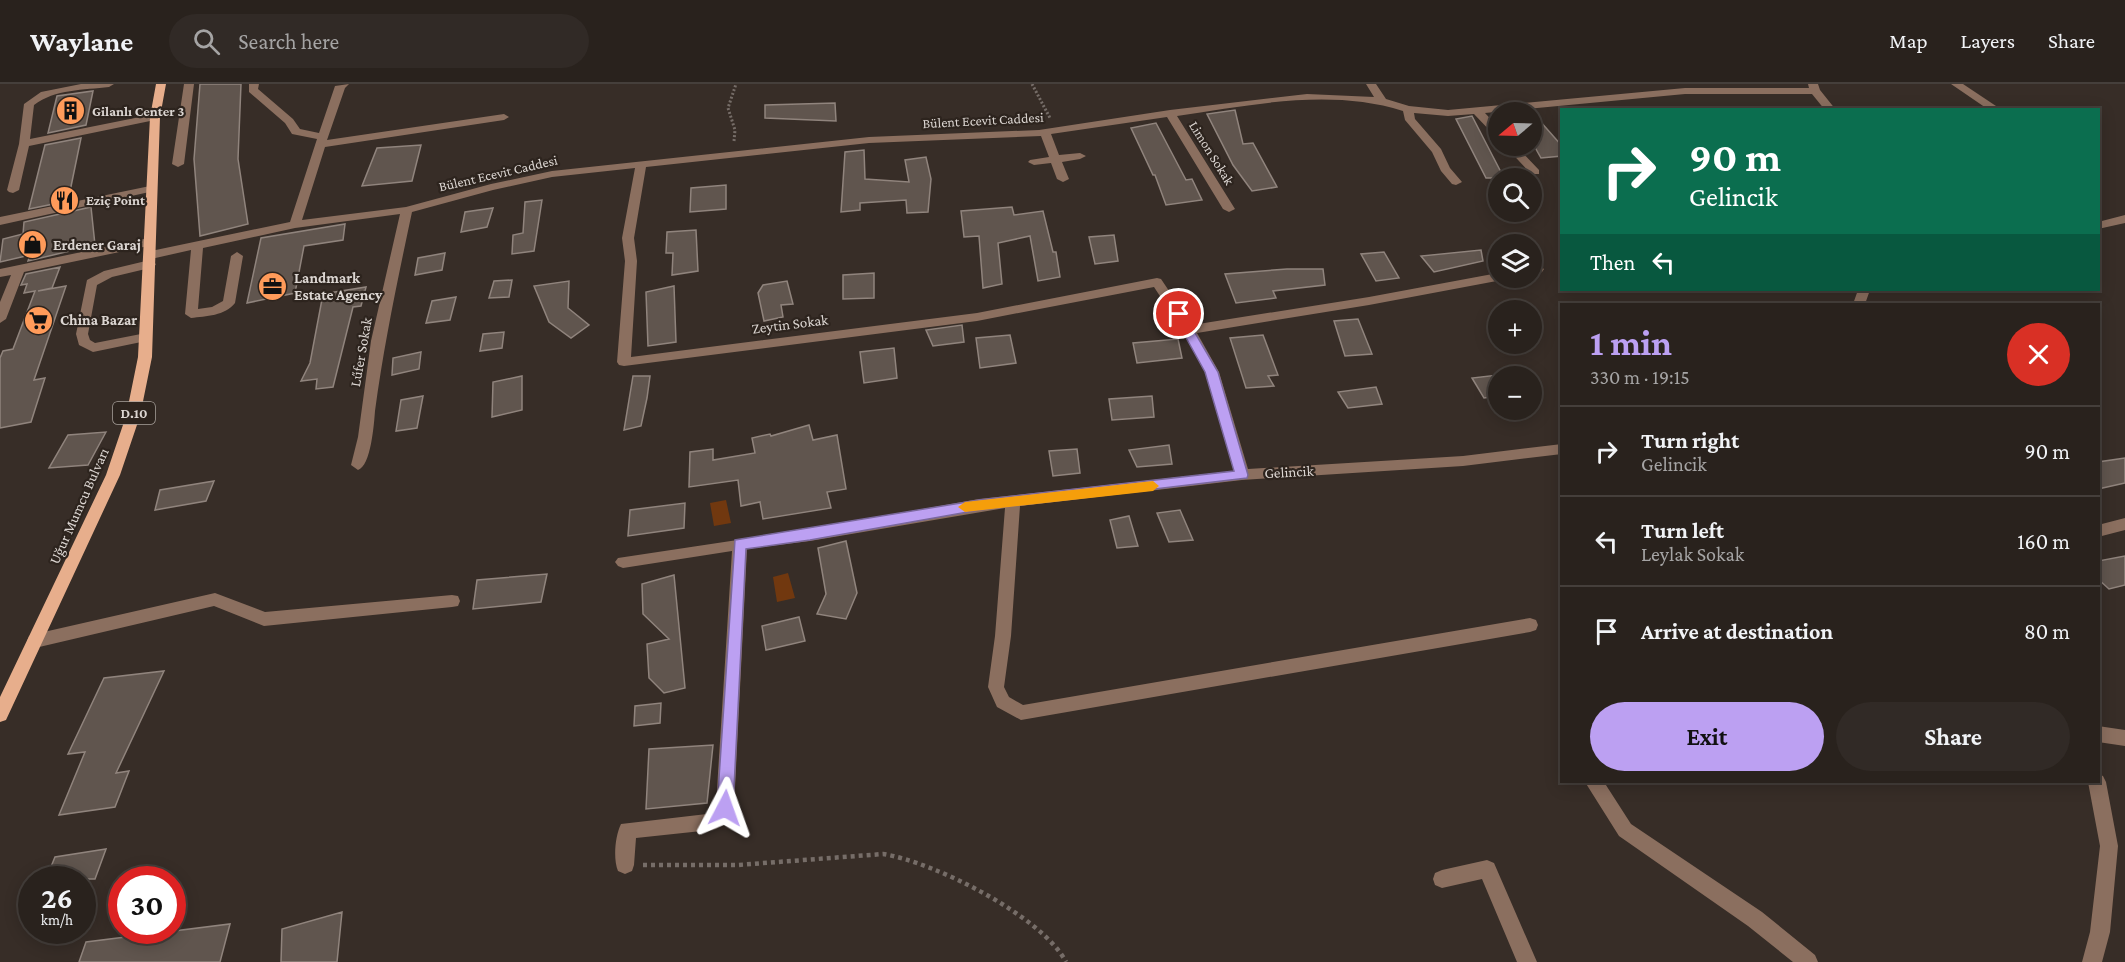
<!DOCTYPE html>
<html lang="en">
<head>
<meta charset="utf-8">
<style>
	:root { --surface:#29221d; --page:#312a26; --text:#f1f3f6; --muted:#a5a4a4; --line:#453f3b; --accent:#bca0f2 }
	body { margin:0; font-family:"Crimson Pro",serif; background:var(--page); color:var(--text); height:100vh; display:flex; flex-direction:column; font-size:22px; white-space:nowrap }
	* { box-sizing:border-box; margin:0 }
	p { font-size:20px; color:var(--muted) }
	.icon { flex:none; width:33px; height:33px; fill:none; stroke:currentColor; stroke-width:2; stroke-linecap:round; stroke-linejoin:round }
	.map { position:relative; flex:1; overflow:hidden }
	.sheet { position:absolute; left:1560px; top:219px; width:540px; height:480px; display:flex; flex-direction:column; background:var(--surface); border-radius:0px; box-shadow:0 3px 15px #0003,0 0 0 2px var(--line) }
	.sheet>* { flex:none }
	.hud { position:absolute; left:1560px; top:24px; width:540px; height:183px; border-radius:0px; box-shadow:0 3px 15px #0003,0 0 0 2px var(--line); background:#0b6e4f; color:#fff; overflow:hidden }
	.needle { width:39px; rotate:251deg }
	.tools { position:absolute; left:1488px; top:18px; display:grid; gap:12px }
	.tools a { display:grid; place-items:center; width:54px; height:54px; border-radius:50%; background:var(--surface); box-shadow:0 3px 15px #0003,0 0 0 2px var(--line); font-size:30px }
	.speed { position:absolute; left:18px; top:782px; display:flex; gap:12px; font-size:30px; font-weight:700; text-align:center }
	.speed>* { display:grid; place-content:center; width:78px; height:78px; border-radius:50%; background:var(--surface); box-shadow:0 3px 15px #0003,0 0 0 2px var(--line); line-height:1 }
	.speed small { font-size:15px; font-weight:400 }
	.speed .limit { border:9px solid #d22; background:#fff; color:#111 }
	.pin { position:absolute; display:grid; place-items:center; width:51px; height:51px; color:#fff; margin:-26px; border:3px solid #fff; border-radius:50%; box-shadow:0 2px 6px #0007 }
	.me { position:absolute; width:66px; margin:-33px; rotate:4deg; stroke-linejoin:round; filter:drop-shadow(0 0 4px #0008) }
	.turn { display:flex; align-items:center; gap:21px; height:126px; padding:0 30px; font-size:27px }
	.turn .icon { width:78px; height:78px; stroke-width:2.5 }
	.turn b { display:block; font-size:42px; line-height:51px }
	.then { display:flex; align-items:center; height:57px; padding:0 30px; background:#0003; gap:12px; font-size:22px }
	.round { display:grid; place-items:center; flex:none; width:63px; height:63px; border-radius:32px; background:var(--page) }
	.headline { display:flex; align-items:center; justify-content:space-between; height:102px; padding:0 30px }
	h1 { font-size:36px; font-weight:700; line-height:45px; color:var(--accent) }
	.primary-button { display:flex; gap:12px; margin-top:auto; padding:12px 30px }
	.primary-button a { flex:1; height:69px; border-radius:36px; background:var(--accent); color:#111; font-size:24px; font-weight:700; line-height:69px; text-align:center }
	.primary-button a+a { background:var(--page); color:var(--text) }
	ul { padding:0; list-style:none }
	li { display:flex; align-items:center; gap:18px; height:90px; padding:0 30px; border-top:2px solid var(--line) }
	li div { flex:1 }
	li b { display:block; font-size:22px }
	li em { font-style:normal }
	header { display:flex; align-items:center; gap:36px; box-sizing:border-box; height:84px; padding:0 30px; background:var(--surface); border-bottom:2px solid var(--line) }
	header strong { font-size:28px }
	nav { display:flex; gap:33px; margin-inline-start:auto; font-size:21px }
	.search { width:420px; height:54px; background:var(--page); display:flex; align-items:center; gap:15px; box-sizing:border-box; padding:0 21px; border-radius:33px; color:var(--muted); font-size:22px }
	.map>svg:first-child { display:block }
	.water { fill:#71380f }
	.building { fill:#60554e; stroke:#90847d; stroke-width:1.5 }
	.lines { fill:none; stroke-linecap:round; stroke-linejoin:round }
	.path-far1 { stroke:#766d68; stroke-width:3; stroke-dasharray:2 2; stroke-linecap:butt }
	.path { stroke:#766d68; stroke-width:4.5; stroke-dasharray:4 4; stroke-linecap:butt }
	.minor { fill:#8b6f5f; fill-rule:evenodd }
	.major { fill:#e7ae8c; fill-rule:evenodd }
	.route { fill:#bca0f2; stroke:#7a689d; stroke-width:1.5 }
	.slow { fill:#f59e0b }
	.labels { text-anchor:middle; stroke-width:4.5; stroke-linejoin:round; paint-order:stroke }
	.far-poi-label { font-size:14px; font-weight:bold; fill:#dcd6d2; stroke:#2d241e; text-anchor:start }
	.far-street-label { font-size:14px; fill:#dcd6d2; stroke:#2d241e }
	.shield { fill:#2d241e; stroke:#a8a19c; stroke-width:1.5 }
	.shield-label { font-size:14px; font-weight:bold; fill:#dcd6d2 }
	.poi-label { font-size:15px; font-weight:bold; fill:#dcd6d2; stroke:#2d241e; text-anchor:start }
	.street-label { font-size:15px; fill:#dcd6d2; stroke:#2d241e }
</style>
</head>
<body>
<header>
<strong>Waylane</strong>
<div class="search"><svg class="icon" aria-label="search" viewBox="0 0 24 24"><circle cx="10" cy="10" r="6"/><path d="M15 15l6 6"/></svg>Search here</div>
<nav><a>Map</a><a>Layers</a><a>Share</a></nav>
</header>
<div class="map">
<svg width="2125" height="878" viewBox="0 0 2125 878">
	<rect width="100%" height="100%" fill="#372d27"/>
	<path class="water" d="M726 416 731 439 714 442 710 419Z
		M788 489 795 514 777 518 773 493Z"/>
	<path class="building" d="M200 0H241L238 75 248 140 200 152 194 75Z
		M93 7 86 41 48 49 57 12Z
		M835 19 836 37 765 34V21Z
		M1235 26 1243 60 1253 59 1277 103 1252 107 1233 81 1207 30Z
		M1532 28 1562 62V72L1541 74 1532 58Z
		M1472 32 1504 94H1486L1456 35Z
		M1156 39 1186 96 1192 95 1202 116 1166 121 1155 91H1153L1131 44Z
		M81 54 68 117 29 125 45 61Z
		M421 61 412 97 362 102 377 64Z
		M864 66 865 95 909 98 905 76 926 73 931 95 928 128 907 129 906 116 860 119V126L841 128 845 68Z
		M726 101V125L690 128 691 104Z
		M542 116 534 167 512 170 513 151 523 149 525 118Z
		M91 123 95 161 28 177 30 171 0 178 3 155 23 150 24 138Z
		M1012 123 1014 131 1043 127 1053 168H1056L1060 193 1038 197 1030 152 998 159 1002 200 983 204 979 152 964 153 961 127Z
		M493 124 487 143 461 148 465 128Z
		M345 140 343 156 304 162 295 209 247 219 261 154Z
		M696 146 698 187 672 191 673 169H666L667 148Z
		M1114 151 1118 177 1095 180 1089 153Z
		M1481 166 1483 177 1434 188 1421 172Z
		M1384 168 1399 194 1376 197 1361 170Z
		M445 169 442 186 415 191 418 174Z
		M60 183 52 204 38 207 66 202 34 296 45 294 31 338 0 344V274L3 267 13 265 35 207 24 209 27 200 21 201 26 190Z
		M1287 185H1323L1325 201 1273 207 1276 214 1236 219 1225 190Z
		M874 189V214L843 215V191Z
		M512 196 509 213 489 214 494 197Z
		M569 197 568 224 589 241 571 254 549 238 534 202Z
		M787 197 793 220 781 221 783 233 764 237 758 209 763 201Z
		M674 202 676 258 648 262 646 208Z
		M366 203 361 222 353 223 333 303 316 305 317 295 301 297 310 279 323 210Z
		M456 213 450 236 426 239 432 217Z
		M1358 235 1372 270 1345 272 1334 237Z
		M962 241 964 258 933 262 926 246Z
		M504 248 502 264 480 267 483 250Z
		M1010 251 1016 279 980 284 976 254Z
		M1263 251 1278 291 1268 292 1274 302 1246 304 1230 254Z
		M1178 255 1182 274 1137 279 1133 259Z
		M894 264 897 294 864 299 860 268Z
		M421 268 419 285 392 291 393 274Z
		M1498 291V312L1484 314 1472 294Z
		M522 292V326L492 333 493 298Z
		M633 292H650L647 314 641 342 624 346Z
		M1376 303 1382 320 1348 324 1338 308Z
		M423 312 417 344 396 347 401 316Z
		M1152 312 1154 333 1112 336 1109 315Z
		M809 341 813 356 837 351 846 405 827 408 831 424 763 435 760 418 741 422 738 396 689 403 690 368 713 365V376L755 369 752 354 770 350 771 352Z
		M106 348 88 381 49 384 68 351Z
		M1169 361 1172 380 1137 383 1129 366Z
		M1077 365 1080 389 1053 392 1049 367Z
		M2125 374V399L2098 405V378Z
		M214 397 206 417 155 426 160 406Z
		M685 419 684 444 628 452 630 426Z
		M1180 426 1193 456 1169 458 1157 429Z
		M1129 432 1138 462 1117 464 1110 436Z
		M846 457 857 509 846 535 817 530 826 510 818 464Z
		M2125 472V501L2109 505 2098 495V477Z
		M547 490 541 518 473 525 477 496Z
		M674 491 685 604 664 609 649 594 647 560 669 555 643 530 642 500Z
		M799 533 805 557 766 566 762 542Z
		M164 587 116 689 129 687 115 723 59 731 85 668 68 670 104 594Z
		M661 619 660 639 634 642 635 622Z
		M713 661 707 719 646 725 649 665Z
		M106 765 95 795H46L55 773Z
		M342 828 337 878H281L282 845Z
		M230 840 220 878H79L86 858Z"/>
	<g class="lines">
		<path class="path-far1" d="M1032 0 1050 34
			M734 57 735 46 728 24 736 0"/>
		<path class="path" d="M643 781H738L883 770C934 778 1042 832 1066 878"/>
		<path class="minor" d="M81 0H114L109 3C84 6 55 5 34 21L30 55 155 30 160 33 155 36 29 62 19 106 13 109 9 108 7 106 19 60 24 20 41 8Z
			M184 0H194L184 80 178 83 172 80Z
			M249 0H259L258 5 293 35 300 45 319 49 335 2 349 0 345 4 327 56 504 30 509 33 504 36 325 63 302 136 406 123 491 100 552 87 869 53 1039 46 1170 26 1307 10 1374 13 1366 0H1376L1386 15 1409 22 1448 26 1685 4H1809L1808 0H1818L1820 6 1836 26H1825L1812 10H1685L1485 29 1498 43V52L1494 51 1474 30 1448 32 1414 29 1415 35 1441 65 1450 84 1462 98 1456 101 1452 100 1441 87 1432 68 1405 36 1403 27C1330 4 1251 21 1177 32L1235 125 1229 128 1223 125 1167 33 1051 50 1059 71 1080 69 1086 72 1080 75 1062 78 1069 95 1063 98 1057 95 1051 79 1034 81 1028 78 1030 76 1049 73 1041 52 869 59 646 83 634 154 637 177 631 273 977 229 1157 194 1161 195 1192 241 1369 213 1498 189V194H1504L1502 196 1369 221 1197 249 1219 288 1248 385 1463 372 1562 360V370L1463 382 1242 396 1020 422 1011 552 1004 603 1009 613 1023 621 1530 534 1536 536 1538 541 1536 546 1530 548 1021 636 997 623 988 603 995 552 1005 424 810 457 747 465 734 724 717 744 711 746 636 754 634 781 632 787 625 790 618 787C613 775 615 752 621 740L707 730 716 721 732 467 623 484 618 482 615 478 618 474 810 445 979 415 1234 387 1205 288 1183 247 1154 203 977 237 624 282 619 281 617 278 625 177 622 154 635 84 552 93 493 106 412 128C398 194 384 260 375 327 374 340 371 382 358 386L351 381 358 353 371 257 400 130 295 144 203 164 198 225 212 223 223 217 231 172 237 168 243 172 235 219C225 232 206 232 191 234L185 230 191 166 151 175 145 171 151 167 290 138 317 55 292 50 285 39 249 8Z
			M1951 0H1963L2002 26H1989Z
			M1505 62H1516L1539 86V90H1531Z
			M150 102 156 105 154 107 0 141V133Z
			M2125 131V139L2098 145V138Z
			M149 154 153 155V161L24 188 6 235 0 239V218L11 191 0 193V185Z
			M150 176 156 180 154 183 112 193 97 201 88 250 90 256 95 259 146 249 151 250 152 253 151 256 93 268 79 261 76 250 87 196 104 187Z
			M1538 181 1544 185 1542 188 1532 191V183Z
			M1858 206H1870L1865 220H1853Z
			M2125 434V446L2098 453V441Z
			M215 509 265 528 452 511 458 512 460 517 458 522 452 523 264 542 214 522 35 564 29 562 27 557 29 552 35 550Z
			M2098 642 2125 646V662L2098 658Z
			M2098 690 2103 692 2106 698 2118 762 2110 848 2102 878H2082L2090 848 2100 762 2088 698H2098Z
			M1585 698H1604L1631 740 1762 828 1815 871 1818 878H1793L1748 842 1619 752Z
			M1487 776 1494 779 1537 878H1517L1482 795 1442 804 1435 801 1433 795 1435 789 1442 786Z"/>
		<path class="major" d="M156 0H166L160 33 152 273 140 332 120 391 6 636 0 638V613L106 391 126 332 138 273 150 33Z"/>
	</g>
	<path class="route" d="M1179 226 1184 230 1218 288 1248 391 1247 394 979 426 810 456 746 465 733 724 731 729 725 732 719 729 717 724 735 456 979 416 1234 387 1205 288 1173 230Z"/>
	<path class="slow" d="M1153 397 1159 402 1153 407 965 428 958 423 965 418Z"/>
	<defs>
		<symbol id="building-disc" viewBox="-11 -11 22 22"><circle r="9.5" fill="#ff9b5a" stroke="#2d241e"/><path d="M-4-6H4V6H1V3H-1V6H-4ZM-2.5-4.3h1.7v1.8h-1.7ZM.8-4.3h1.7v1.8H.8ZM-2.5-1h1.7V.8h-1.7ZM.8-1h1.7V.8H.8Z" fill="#111"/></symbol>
		<symbol id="restaurant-disc" viewBox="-11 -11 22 22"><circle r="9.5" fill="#ff9b5a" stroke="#2d241e"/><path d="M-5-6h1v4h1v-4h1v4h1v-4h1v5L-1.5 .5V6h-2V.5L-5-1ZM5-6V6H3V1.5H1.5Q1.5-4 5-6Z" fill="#111"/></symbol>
		<symbol id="shop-disc" viewBox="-11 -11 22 22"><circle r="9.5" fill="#ff9b5a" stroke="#2d241e"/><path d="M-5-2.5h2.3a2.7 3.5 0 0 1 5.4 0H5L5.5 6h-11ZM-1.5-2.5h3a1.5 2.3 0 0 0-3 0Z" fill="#111"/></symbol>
		<symbol id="office-disc" viewBox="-11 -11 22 22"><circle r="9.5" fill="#ff9b5a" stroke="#2d241e"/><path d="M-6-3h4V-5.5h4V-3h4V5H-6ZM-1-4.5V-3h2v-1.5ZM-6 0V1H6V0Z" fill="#111"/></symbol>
		<symbol id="supermarket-disc" viewBox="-11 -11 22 22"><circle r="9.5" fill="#ff9b5a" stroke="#2d241e"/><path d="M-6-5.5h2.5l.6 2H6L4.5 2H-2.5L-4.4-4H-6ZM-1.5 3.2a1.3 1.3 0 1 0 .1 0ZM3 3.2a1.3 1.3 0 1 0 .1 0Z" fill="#111"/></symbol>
	</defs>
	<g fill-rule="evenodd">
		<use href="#building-disc" x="54" y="10" width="33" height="33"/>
		<use href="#restaurant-disc" x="48" y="100" width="33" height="33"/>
		<use href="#shop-disc" x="16" y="144" width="33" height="33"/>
		<use href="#office-disc" x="256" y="186" width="33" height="33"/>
		<use href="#supermarket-disc" x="22" y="220" width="33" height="33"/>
	</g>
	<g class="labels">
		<g class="far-poi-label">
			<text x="92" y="32">Gilanlı Center 3</text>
			<text x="86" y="121">Eziç Point</text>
		</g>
		<g class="far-street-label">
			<text transform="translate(983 36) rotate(-3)" y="5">Bülent Ecevit Caddesi</text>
			<text transform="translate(1212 69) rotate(58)" y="5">Limon Sokak</text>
			<text transform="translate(498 89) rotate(-13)" y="5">Bülent Ecevit Caddesi</text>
		</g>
		<rect class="shield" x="113" y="318" width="42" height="22" rx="4.5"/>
		<g class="shield-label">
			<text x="134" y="334">D.10</text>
		</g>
		<g class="poi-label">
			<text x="53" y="166">Erdener Garaj</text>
			<text x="294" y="199">Landmark<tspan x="294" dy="17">Estate Agency</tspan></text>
			<text x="60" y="241">China Bazar</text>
		</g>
		<g class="street-label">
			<text transform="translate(790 240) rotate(-7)" y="5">Zeytin Sokak</text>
			<text transform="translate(361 268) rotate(-80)" y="5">Lűfer Sokak</text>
			<text transform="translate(1289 388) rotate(-3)" y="5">Gelincik</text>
			<text transform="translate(79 422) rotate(-66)" y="5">Uğur Mumcu Bulvarı</text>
		</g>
	</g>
</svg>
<div class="tools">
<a><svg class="needle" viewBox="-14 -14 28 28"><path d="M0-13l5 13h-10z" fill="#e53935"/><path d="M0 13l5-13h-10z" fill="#a5a4a4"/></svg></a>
<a><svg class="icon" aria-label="search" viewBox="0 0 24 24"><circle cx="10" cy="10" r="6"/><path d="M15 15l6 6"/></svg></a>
<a><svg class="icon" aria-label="layers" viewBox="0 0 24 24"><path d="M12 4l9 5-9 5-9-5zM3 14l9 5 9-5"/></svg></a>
<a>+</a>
<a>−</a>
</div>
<div class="speed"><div>26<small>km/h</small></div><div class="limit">30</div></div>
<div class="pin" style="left:1179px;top:230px;background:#d93025"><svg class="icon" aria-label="arrive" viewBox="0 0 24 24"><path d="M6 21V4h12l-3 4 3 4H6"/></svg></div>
<svg class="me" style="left:725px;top:724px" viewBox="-20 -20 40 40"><path d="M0-17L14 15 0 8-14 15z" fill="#bca0f2" stroke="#fff" stroke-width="4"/></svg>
<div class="hud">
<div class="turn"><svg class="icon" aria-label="right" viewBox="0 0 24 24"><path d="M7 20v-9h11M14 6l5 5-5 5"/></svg><div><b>90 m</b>Gelincik</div></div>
<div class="then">Then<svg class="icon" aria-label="left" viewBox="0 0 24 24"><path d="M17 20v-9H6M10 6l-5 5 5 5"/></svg></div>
</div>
<section class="sheet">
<div class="headline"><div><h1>1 min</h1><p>330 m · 19:15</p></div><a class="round" style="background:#d93025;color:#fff"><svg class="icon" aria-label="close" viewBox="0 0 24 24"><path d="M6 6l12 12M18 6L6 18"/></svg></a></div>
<ul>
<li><svg class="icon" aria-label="right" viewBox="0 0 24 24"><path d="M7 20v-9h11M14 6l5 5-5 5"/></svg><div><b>Turn right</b><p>Gelincik</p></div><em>90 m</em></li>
<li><svg class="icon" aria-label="left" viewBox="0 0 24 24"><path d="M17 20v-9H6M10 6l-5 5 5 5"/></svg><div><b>Turn left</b><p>Leylak Sokak</p></div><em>160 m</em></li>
<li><svg class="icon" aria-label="arrive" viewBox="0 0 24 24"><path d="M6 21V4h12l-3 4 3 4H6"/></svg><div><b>Arrive at destination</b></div><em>80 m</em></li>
</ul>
<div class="primary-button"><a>Exit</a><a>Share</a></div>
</section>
</div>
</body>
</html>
